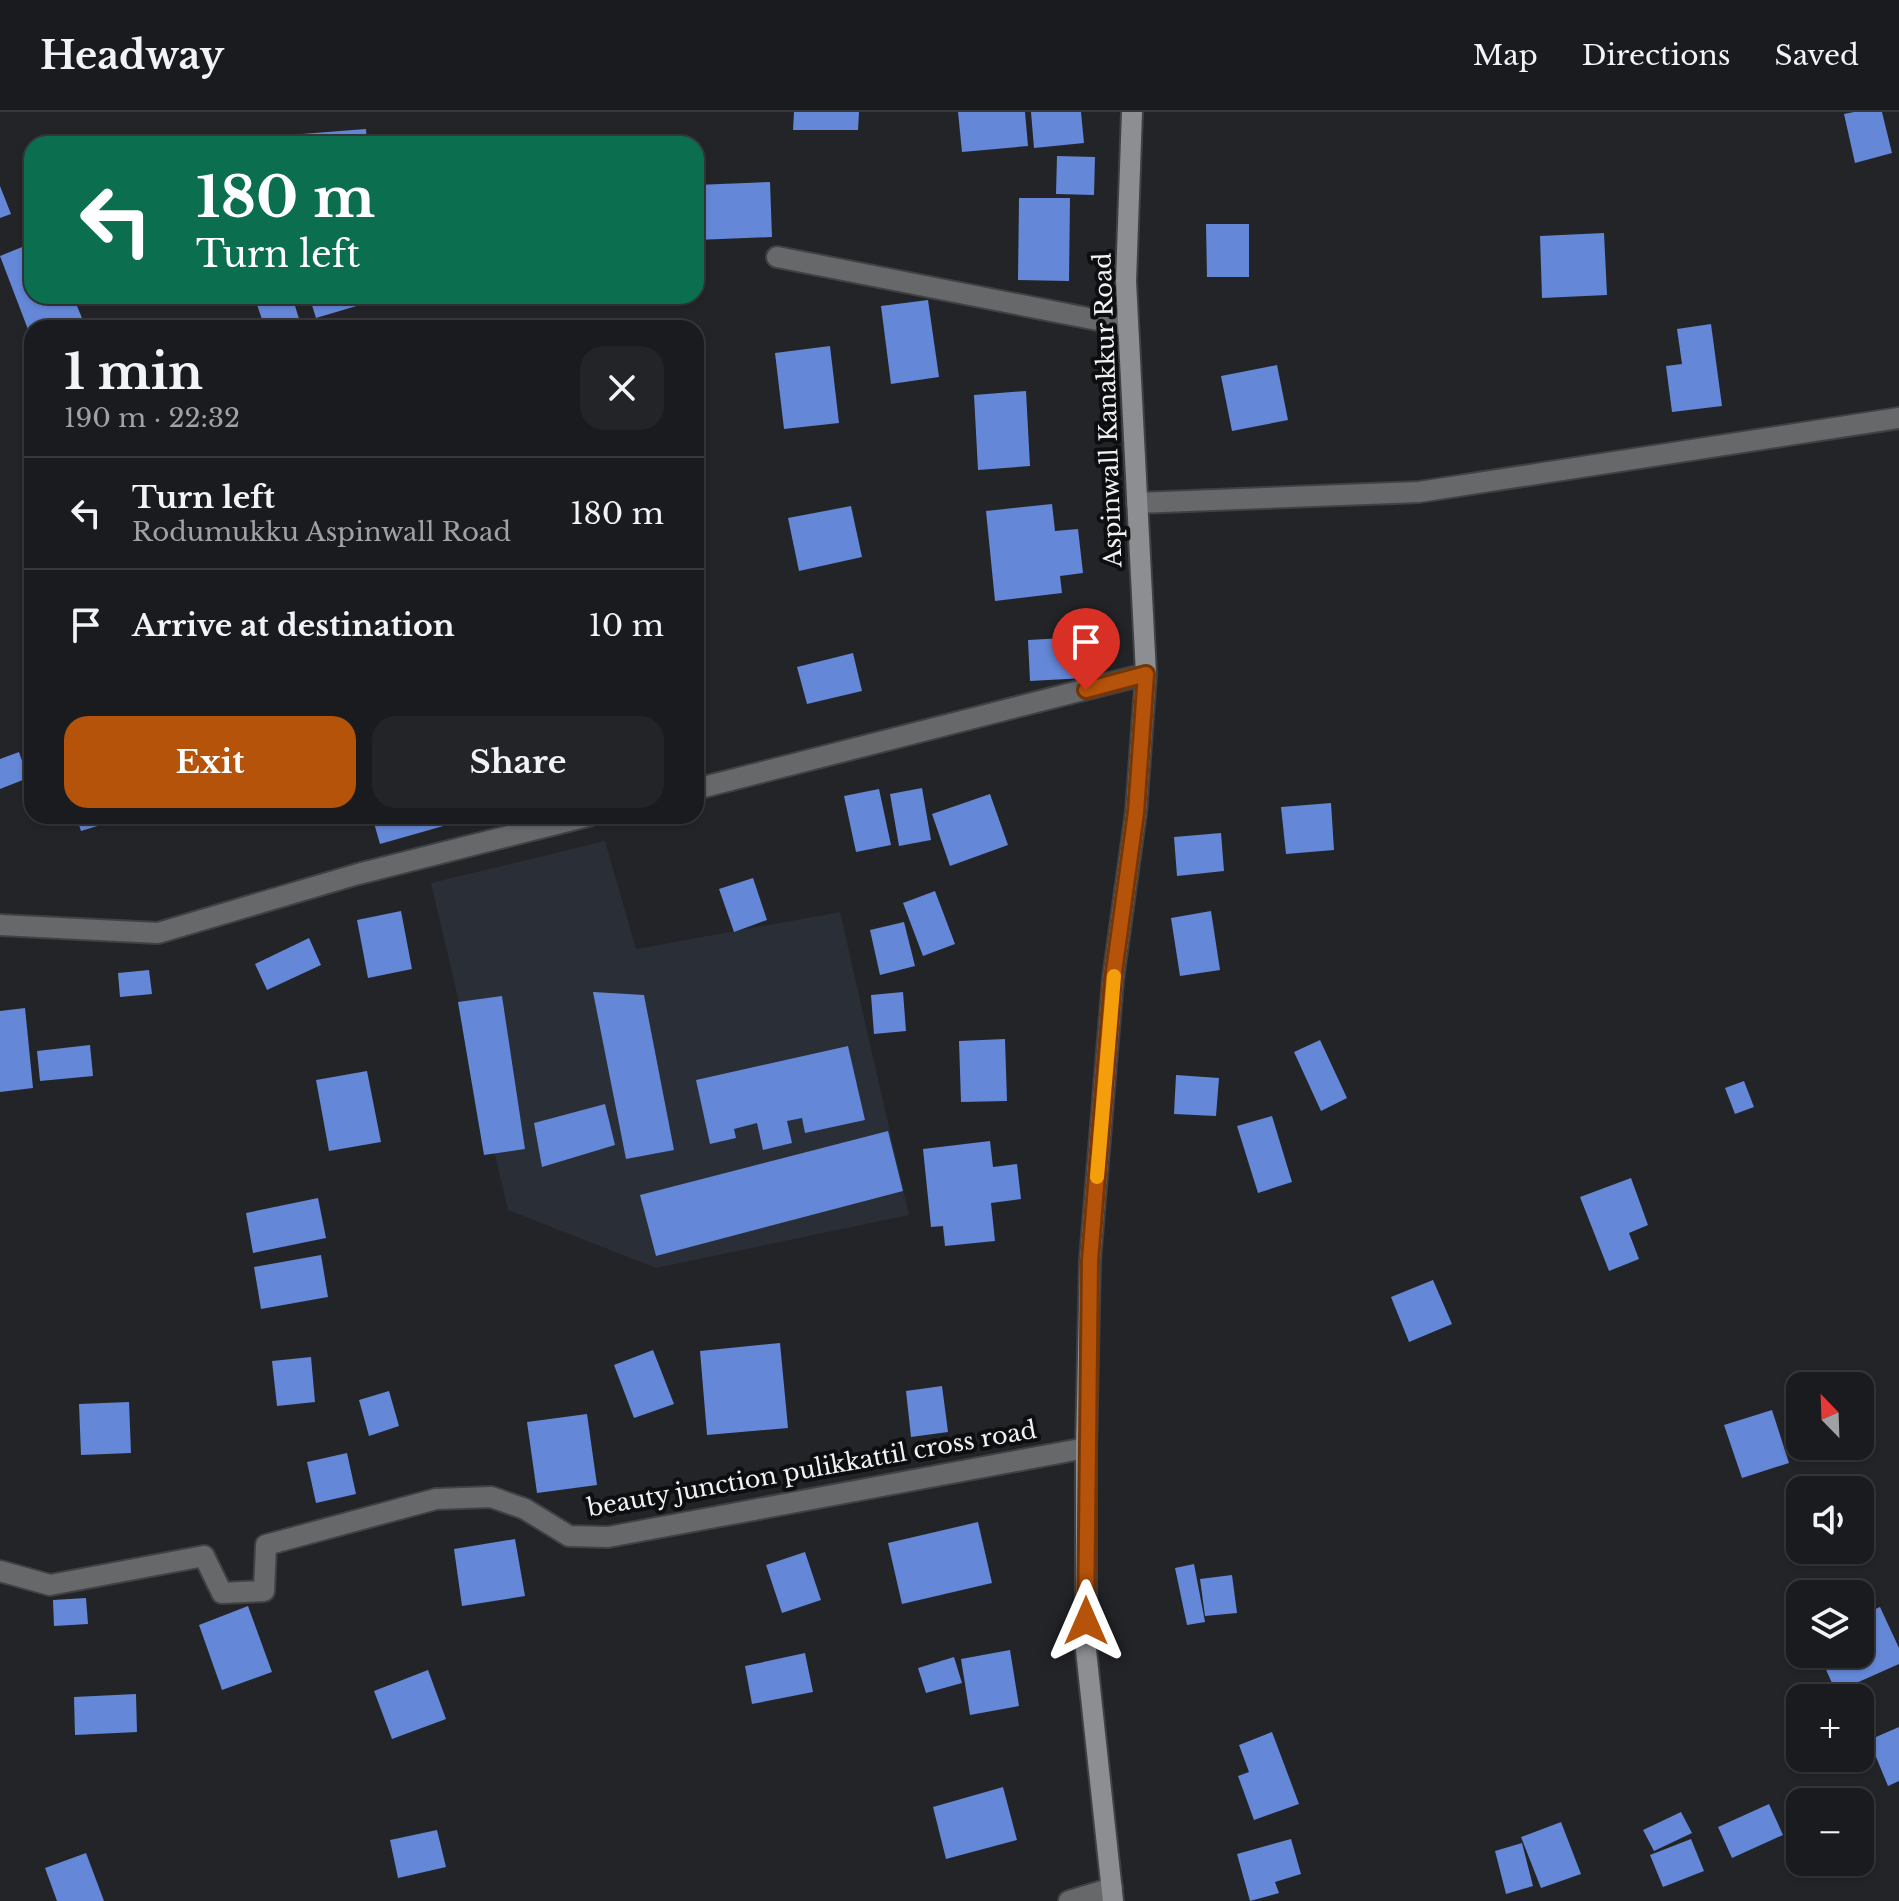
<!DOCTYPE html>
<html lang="en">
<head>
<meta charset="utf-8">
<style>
	:root { --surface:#1a1b1e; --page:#232427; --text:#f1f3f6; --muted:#9fa1a4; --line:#38393c; --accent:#b45309 }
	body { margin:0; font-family:"Libre Baskerville",serif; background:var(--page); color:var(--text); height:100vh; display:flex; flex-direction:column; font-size:30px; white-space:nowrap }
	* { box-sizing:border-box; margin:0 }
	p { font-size:26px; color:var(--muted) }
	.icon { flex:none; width:44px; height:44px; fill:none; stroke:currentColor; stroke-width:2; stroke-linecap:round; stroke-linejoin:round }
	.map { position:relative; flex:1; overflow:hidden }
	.details { position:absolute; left:24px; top:208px; width:680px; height:504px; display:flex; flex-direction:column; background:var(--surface); border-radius:24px; box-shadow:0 2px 6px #0004,0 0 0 2px var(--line) }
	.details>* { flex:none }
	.top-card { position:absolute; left:24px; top:24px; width:680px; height:168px; border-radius:24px; box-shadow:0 2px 6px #0004,0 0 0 2px var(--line); background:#0b6e4f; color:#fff; overflow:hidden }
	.needle { width:52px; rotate:337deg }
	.buttons { position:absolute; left:1786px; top:1260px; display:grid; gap:16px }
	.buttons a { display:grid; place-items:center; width:88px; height:88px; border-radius:16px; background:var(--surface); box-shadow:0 2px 6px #0004,0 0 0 2px var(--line); font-size:40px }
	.pin { position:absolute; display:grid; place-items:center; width:68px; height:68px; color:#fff; margin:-82px -34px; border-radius:50% 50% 50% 0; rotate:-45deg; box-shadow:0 0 8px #0007 }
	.pin .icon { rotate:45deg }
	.me { position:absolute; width:88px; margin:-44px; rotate:0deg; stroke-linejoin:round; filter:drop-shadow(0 0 6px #0008) }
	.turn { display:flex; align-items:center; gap:28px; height:168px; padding:0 40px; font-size:36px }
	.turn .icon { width:104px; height:104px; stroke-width:2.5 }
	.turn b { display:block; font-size:56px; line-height:68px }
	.round { display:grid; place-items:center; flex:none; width:84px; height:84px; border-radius:24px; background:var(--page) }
	.head { display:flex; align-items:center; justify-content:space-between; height:136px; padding:0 40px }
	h1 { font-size:48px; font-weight:800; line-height:60px }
	.button { display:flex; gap:16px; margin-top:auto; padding:16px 40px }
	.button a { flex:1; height:92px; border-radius:24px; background:var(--accent); color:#fff; font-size:32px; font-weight:800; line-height:92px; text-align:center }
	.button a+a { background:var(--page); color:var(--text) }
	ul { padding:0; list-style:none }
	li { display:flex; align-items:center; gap:24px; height:112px; padding:0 40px; border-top:2px solid var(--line) }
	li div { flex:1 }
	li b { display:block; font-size:30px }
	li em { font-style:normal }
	header { display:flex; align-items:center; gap:48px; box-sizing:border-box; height:112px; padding:0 40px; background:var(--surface); border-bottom:2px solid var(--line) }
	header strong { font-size:38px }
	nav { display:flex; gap:44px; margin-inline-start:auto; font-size:28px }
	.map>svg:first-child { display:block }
	.built { fill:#292e37 }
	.building { fill:#6487d7 }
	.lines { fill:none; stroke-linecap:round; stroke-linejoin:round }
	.minor-casing { stroke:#404145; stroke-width:24 }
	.secondary-casing { stroke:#404145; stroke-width:24 }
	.minor { stroke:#67686a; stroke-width:20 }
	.secondary { stroke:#8d8e92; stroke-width:20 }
	.route-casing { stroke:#753606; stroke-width:20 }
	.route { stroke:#b45309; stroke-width:14 }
	.slow { stroke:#f59e0b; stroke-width:14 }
	.labels { text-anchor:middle; stroke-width:8; stroke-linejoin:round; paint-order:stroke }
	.street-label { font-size:24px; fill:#f0f2f5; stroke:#0d0e0f }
</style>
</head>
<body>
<header>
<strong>Headway</strong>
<nav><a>Map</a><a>Directions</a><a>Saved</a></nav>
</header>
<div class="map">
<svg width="1899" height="1789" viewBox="0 0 1899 1789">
	<rect width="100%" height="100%" fill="#232428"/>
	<path class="built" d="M605 729 636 837 840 800 909 1103 656 1156 508 1098 431 771Z"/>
	<path class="building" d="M794 0H859L858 18H793Z
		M958 0H1025L1028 34 962 40Z
		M1031 0H1081L1084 31 1034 36Z
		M1854 0H1882L1892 41 1855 51 1844 2Z
		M366 17 367 32H290L289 23Z
		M494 23H550V32H494Z
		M1057 44 1095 45 1094 83 1056 82Z
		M770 70 772 125 696 128V73Z
		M0 74 11 102 0 106Z
		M1019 86H1070L1069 169 1018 168Z
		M1206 112H1249V165H1207Z
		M1604 121 1607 183 1542 186 1540 124Z
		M32 131V184H73L86 216H32V228L0 144Z
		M254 184H292L300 210 283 216H265Z
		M309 184H358L360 193 316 206Z
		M928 188 939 265 891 272 881 194Z
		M1711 212 1722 294 1672 300 1666 254 1682 252 1677 217Z
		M830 234 839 311 784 317 775 241Z
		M1277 253 1288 308 1232 319 1221 264Z
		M1026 279 1030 354 978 358 974 283Z
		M1052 392 1055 419 1078 417 1083 461 1060 464 1062 481 995 489 986 399Z
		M851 394 862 445 799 459 788 406Z
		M1083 525 1085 566 1030 569 1028 528Z
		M853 541 862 579 807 592 797 555Z
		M19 640 28 666 0 677V647Z
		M922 676 931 728 899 734 890 682Z
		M879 677 891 733 856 740 844 684Z
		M990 682 1008 733 950 754 932 702Z
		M1331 691 1334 738 1286 742 1281 695Z
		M76 704H101L104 712 81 719Z
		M372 704H475V705L380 732Z
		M1221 721 1224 759 1177 764 1174 725Z
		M753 766 767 808 734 820 719 777Z
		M935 779 955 832 923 844 903 791Z
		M401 799 412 857 368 866 357 808Z
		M1211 799 1220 858 1180 864 1171 806Z
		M904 810 915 854 880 863 870 818Z
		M309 826 321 853 267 878 255 852Z
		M149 858 152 882 120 885 118 861Z
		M593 880 644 883 674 1038 626 1047Z
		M903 880 906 919 874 922 871 883Z
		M502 884 525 1037 484 1043 458 890Z
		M25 896 33 976 0 980V899Z
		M1005 927 1007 989 961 990 959 929Z
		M1320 928 1347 986 1321 999 1294 940Z
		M90 933 93 964 40 969 37 939Z
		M848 934 865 1008 805 1021 802 1006 787 1009 792 1031 763 1038 757 1011 734 1017 736 1026 710 1032 696 968Z
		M367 959 381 1030 329 1039 316 968Z
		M1176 963 1219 966 1216 1004 1174 1002Z
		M1744 969 1754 995 1735 1002 1725 976Z
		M605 992 615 1033 542 1055 534 1011Z
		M1272 1004 1292 1070 1258 1081 1237 1014Z
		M888 1019 903 1079 656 1144 640 1083Z
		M990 1029 993 1055 1017 1052 1021 1087 991 1091 995 1129 945 1134 943 1114 931 1115 923 1037Z
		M1631 1066 1648 1113 1629 1121 1639 1147 1609 1159 1580 1085Z
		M318 1086 326 1126 253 1141 246 1101Z
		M321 1143 328 1185 261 1197 254 1155Z
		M1433 1168 1452 1212 1409 1230 1391 1185Z
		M780 1231 788 1316 707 1323 700 1239Z
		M653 1238 674 1292 634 1306 614 1253Z
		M311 1245 315 1290 277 1294 272 1249Z
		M942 1274 948 1320 911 1325 906 1279Z
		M389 1279 399 1314 369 1324 359 1288Z
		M129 1290 131 1341 81 1343 79 1292Z
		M1772 1298 1789 1351 1742 1366 1724 1313Z
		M587 1302 597 1373 537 1381 527 1310Z
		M347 1341 356 1382 316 1391 307 1350Z
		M978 1410 992 1471 902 1492 888 1431Z
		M515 1427 525 1484 462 1494 454 1437Z
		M805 1440 821 1488 782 1501 766 1453Z
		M1194 1452 1205 1510 1187 1513 1175 1456Z
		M1232 1463 1237 1501 1205 1504 1200 1467Z
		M86 1486 88 1512 54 1514 53 1488Z
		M248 1494 272 1560 222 1578 199 1513Z
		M1880 1495 1899 1536V1552L1836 1580 1819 1542H1860V1504Z
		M1010 1538 1019 1594 970 1603 961 1547Z
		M805 1541 813 1580 752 1592 745 1554Z
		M954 1545 962 1571 926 1581 918 1556Z
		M428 1558 446 1607 392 1627 374 1579Z
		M136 1582 137 1620 75 1623 74 1585Z
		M1899 1615V1669L1888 1674 1869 1628Z
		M1272 1620 1299 1692 1254 1708 1238 1664 1249 1660 1239 1633Z
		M1003 1675 1017 1728 946 1747 933 1695Z
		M1769 1692 1783 1723 1732 1746 1718 1715Z
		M1681 1700 1692 1721 1654 1739 1643 1718Z
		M1561 1710 1581 1762 1541 1776 1521 1725Z
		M437 1718 446 1755 398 1766 390 1728Z
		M1291 1727 1301 1762 1275 1770 1279 1781 1250 1789 1237 1742Z
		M1691 1727 1704 1759 1663 1775 1650 1743Z
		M1522 1731 1533 1774 1506 1782 1495 1739Z
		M86 1741 104 1789H57L45 1756Z"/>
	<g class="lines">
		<defs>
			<path id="minor" d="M777 145 1128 214
				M1137 391 1419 380 1899 306
				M696 677 1146 562
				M0 813 158 821 358 762 588 704
				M0 1459 50 1473 204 1444 222 1481 264 1479 266 1433 436 1387 491 1385 525 1397 569 1424 608 1425 1086 1336
				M1069 1789 1112 1776"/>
			<path id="secondary" d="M1113 1789 1086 1538V1336L1090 1148 1113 867 1136 700 1146 562 1126 169 1132 0"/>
		</defs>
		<use href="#minor" class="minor-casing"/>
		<use href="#secondary" class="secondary-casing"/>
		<use href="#minor" class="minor"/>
		<use href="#secondary" class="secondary"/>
	</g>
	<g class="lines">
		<defs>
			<path id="route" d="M1086 578 1146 562 1136 700 1113 867 1090 1148 1086 1509"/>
		</defs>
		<use href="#route" class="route-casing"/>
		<use href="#route" class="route"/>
		<path class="slow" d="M1097 1065 1114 864"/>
	</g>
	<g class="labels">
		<g class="street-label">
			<text transform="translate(1108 298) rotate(-92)" y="8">Aspinwall Kanakkur Road</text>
			<text transform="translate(812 1357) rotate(-10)" y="8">beauty junction pulikkattil cross road</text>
		</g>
	</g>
</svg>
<div class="buttons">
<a><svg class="needle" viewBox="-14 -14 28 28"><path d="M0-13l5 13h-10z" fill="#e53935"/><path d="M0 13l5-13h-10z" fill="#9fa1a4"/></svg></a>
<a><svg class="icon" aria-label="sound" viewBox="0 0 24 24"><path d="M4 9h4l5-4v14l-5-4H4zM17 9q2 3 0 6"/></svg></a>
<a><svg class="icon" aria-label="layers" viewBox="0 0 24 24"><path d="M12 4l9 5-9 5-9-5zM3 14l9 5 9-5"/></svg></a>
<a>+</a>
<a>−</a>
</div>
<div class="pin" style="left:1086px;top:578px;background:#d93025"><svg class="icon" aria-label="arrive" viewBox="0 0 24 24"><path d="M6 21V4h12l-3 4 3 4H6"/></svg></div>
<svg class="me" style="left:1086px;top:1509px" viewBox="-20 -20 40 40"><path d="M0-17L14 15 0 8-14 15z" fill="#b45309" stroke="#fff" stroke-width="4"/></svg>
<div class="top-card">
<div class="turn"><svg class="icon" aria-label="left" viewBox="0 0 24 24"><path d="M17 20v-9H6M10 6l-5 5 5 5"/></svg><div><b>180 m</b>Turn left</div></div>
</div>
<section class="details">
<div class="head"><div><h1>1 min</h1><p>190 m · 22:32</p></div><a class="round"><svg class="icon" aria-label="close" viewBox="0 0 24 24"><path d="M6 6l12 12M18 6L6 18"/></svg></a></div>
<ul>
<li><svg class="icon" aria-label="left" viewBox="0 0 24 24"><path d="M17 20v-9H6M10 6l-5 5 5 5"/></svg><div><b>Turn left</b><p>Rodumukku Aspinwall Road</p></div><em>180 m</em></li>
<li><svg class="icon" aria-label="arrive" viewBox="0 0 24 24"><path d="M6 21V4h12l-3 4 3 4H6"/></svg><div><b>Arrive at destination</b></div><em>10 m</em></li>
</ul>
<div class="button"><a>Exit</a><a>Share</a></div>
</section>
</div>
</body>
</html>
